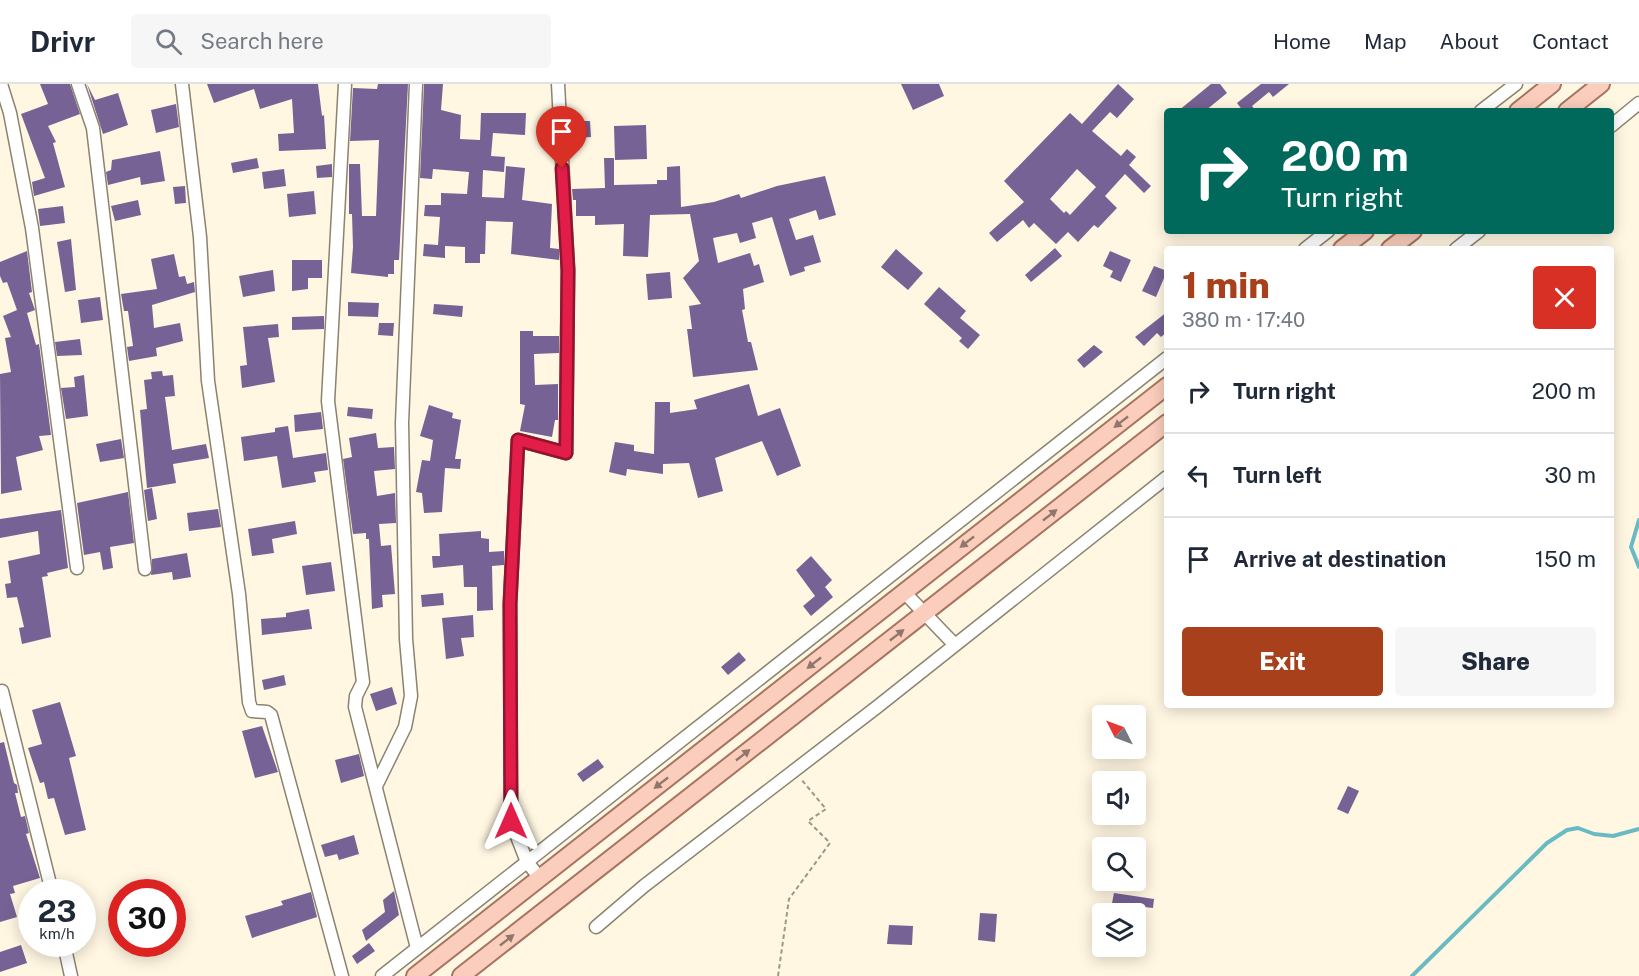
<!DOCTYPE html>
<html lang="en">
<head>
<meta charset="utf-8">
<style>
	:root { --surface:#fff; --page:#f6f6f7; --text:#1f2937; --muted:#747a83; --line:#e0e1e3; --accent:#a7401b }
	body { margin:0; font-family:"Public Sans",sans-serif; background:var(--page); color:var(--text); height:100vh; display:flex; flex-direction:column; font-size:22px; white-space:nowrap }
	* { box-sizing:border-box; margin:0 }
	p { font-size:20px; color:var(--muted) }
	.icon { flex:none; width:33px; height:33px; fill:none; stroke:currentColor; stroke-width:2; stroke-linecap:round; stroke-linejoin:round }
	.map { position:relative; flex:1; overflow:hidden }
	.panel { position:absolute; left:1164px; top:162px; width:450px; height:462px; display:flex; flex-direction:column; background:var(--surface); border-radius:6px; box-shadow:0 3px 15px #0003 }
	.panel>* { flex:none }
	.hud { position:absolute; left:1164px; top:24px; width:450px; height:126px; border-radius:6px; box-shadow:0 3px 15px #0003; background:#00695c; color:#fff; overflow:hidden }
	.needle { width:39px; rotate:312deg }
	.controls { position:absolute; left:1092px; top:621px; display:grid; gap:12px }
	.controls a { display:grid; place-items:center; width:54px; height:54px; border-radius:6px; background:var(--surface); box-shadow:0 3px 15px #0003; font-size:30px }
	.speed { position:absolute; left:18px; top:795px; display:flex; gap:12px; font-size:30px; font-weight:700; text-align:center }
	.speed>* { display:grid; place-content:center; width:78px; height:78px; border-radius:50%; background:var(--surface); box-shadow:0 3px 15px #0003; line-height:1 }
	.speed small { font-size:15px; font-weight:400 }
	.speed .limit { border:9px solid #d22; background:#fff; color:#111 }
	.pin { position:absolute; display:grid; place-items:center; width:51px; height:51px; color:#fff; margin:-62px -26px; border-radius:50% 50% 50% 0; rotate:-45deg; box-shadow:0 0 6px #0007 }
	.pin .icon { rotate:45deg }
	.me { position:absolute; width:66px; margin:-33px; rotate:0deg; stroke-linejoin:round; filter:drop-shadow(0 0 4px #0008) }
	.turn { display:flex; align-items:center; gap:21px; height:126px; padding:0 18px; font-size:27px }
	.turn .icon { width:78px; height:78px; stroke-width:2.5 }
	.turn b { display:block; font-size:42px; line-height:51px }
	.round { display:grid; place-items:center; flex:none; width:63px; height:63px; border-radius:6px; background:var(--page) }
	.overview { display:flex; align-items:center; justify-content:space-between; height:102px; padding:0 18px }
	h1 { font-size:36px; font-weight:800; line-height:45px; color:var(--accent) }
	.button { display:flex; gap:12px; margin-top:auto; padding:12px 18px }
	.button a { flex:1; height:69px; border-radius:6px; background:var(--accent); color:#fff; font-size:24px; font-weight:800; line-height:69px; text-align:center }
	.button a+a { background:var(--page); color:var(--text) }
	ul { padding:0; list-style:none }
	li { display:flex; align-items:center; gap:18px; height:84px; padding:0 18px; border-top:2px solid var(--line) }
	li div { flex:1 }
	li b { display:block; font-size:22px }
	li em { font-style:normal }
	header { display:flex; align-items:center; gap:36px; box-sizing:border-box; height:84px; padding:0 30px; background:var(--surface); border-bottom:2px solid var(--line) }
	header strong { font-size:28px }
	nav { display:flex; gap:33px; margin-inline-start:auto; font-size:21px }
	.search { width:420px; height:54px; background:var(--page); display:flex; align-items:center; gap:15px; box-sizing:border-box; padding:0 21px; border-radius:6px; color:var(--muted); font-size:22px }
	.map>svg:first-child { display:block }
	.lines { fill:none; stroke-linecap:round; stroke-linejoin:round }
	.stream { stroke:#6abac4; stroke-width:4 }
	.building { fill:#766294; fill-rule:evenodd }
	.minor-casing { stroke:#8a8370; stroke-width:15 }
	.major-casing { stroke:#a67460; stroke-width:20 }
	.path { stroke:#9d9788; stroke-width:2; stroke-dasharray:4.5 3; stroke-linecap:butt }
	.minor { stroke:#fff; stroke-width:12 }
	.major { stroke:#facdbc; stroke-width:16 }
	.oneway { fill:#91776b }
	.route-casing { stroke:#92132f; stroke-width:15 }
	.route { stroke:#e11d48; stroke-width:10 }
</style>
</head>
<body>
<header>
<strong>Drivr</strong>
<div class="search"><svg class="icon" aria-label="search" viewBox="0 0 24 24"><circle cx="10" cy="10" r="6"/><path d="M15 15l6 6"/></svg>Search here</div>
<nav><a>Home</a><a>Map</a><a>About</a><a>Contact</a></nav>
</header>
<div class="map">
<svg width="1639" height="892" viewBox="0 0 1639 892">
	<rect width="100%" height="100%" fill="#fff7e2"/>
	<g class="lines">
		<path class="stream" d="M1639 436 1631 463 1639 483
			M1412 892 1547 759 1567 746 1578 744 1594 750 1613 752 1639 745"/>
	</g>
	<path class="building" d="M40 0H70L80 30 48 42 56 58 53 59 65 103 34 112 32 98 45 94 21 30 48 20Z
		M87 0 95 16 118 9 128 41 103 50Z
		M207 0H318L322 32 324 31 326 65 279 67 278 50 294 49 292 15 260 25 254 5 214 19Z
		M378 0H408L399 176H394V190H388V193L351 189 353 163 352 130H349V80H360L362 132H376L379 56 350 57 353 4 377 5Z
		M424 0H443L441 26 461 31 460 55 480 56 481 29H526L525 51 493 49 491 72 505 73 504 88 483 86 482 113 504 114 506 82 525 84 522 116 552 120 550 164 559 165V176L511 170 513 138 486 137 485 170H480V179H465V163L445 162V174L423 172 424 160 438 161 440 133 424 132 425 121H441V109L467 110 469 88 433 85 432 95 420 94Z
		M901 0H939L944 12 913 26Z
		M1118 0 1134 15 1117 34 1110 28 1092 47 1121 72 1127 65 1136 73 1129 81 1151 102 1144 109 1125 90 1105 112 1117 124 1098 144 1094 141 1078 158 1068 148 1056 160 1034 139 1029 144 1023 136 997 158 989 149 1024 118 1004 97 1070 29 1082 40ZM1077 85 1096 103 1070 131 1066 127 1064 129 1050 115Z
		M1211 0H1220L1227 9 1205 27H1178Z
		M1261 0H1289L1273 13 1269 8 1252 22 1256 27H1243L1237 19Z
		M176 20 179 43 156 49 151 26Z
		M575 37H590L591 53 576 54Z
		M646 41 647 75 615 76 614 42Z
		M160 67 165 97 141 101 140 93 108 101 106 88 111 86 112 76Z
		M257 74 259 84 233 89 231 79Z
		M604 74H614V101L657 100V96H667V83L680 82 681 123 714 118 739 110 741 114 777 102 825 92 836 131 819 136 816 126 789 135 796 156 813 151 821 178 804 183 805 187 790 192 772 133 752 139 756 154 740 159 737 149 713 154 718 179 750 169 754 182 759 180 764 198 743 205 745 225 742 226 748 258H751L758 286 693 293 687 245H692L689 222 701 220 683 194 699 177 690 130 650 131 648 173 623 172 624 140 595 141V132H576V116H573L572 105 605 104Z
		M332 80V93L317 94 316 82Z
		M284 85 286 102 264 105 262 88Z
		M185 102 186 119 175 120 173 103Z
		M314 107 316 130 289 133 287 110Z
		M138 116 141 131 115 137 111 122Z
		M63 122 65 139 40 142 38 125Z
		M71 155 76 206 65 208 57 158Z
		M1055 164 1062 172 1031 198 1025 191Z
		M896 165 923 189 908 206 881 183Z
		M27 167 32 208 29 209 35 226 27 229 36 261 39 260 51 351 39 352 43 366 16 373 22 406 1 410 0 290 11 288 5 254 11 253 3 232 17 226 7 198 3 199 0 192V178Z
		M1110 167 1131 176 1121 198 1110 193 1113 187 1103 182Z
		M174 170 179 193 185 192 187 200 194 198 195 208 152 221 154 244 180 239 183 257 156 264 157 272 129 277 127 263 133 262 128 227H124L121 210 157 205 151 175Z
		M292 176H322V194H308V205L292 207Z
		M1154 182 1167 187 1156 213 1142 207Z
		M273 186 275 207 243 213 239 192Z
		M670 188 672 214 648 216 646 190Z
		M939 203 966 227 960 234 980 251 968 265 959 257 962 254 924 220Z
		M100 213 103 236 81 239 78 216Z
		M348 218 379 219 378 233 348 232Z
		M434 220 463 222 462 233 433 230Z
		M1167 228V248L1161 253 1157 249 1144 262 1135 253Z
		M324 232V245L292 246V233Z
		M379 239H394L393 252 378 251Z
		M278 240 279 253 268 254 275 298 242 304 240 282 247 281 243 243Z
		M520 247H533V252H559V269L534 270 535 301 558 300V336H555L552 353 520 347 525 321 520 320Z
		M80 255 82 271 57 272 55 258Z
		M1094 261 1103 268 1084 284 1077 276Z
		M162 287 163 292 173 291 175 312 165 313 172 366 206 360 209 374 173 380 176 399 147 404 140 326 147 325 144 296 152 295 151 288Z
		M84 291 88 332 66 335 61 304 75 303 74 293Z
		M749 300 758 332 780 324 801 382 777 392 762 357 715 374 723 407 698 414 689 379 663 380V390L627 385 626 392 609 388 615 358 634 361V367L654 370 655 318H670V329L697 325 694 316Z
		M429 321 453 329 452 334 461 336 455 375H461L460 385 445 384 442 428 424 429 422 409 416 408 422 376 430 377 433 356 420 352Z
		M348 323 373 325 372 335 347 332Z
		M321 328 323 345 295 348 294 331Z
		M288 342 293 374 326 369 328 386 314 388 316 398 282 404 277 372 244 377 241 353 275 348V344Z
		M376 349 378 364 394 363 395 385 374 387 377 412 395 409 396 439 379 440 381 462 391 461 395 510 382 511 383 523 372 525 369 455H366V449L353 450 343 375 352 373 349 354Z
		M121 355 124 374 100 378 96 360Z
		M152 404 157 435 148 437 144 406Z
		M128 408 134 459 110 463 113 484 103 486 100 468 84 471 77 419Z
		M218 425 221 443 189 447 187 429Z
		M61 426 68 484 47 489 48 492 42 493 51 553 22 560 19 544 24 543 17 513 7 514 5 500 11 499 8 477 40 470 38 447 0 454V435Z
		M295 437 297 450 272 455 274 469 252 472 248 445Z
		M481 447V454L489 455V468L504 467V481L492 482 493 526 477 527V503H464L463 481 433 484 432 472H440L439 450Z
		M187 469 191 493 173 496 172 488 151 491 152 475Z
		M811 472 832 496 825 503 833 513 811 532 803 522 815 512 796 486Z
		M331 478 335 507 306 511 302 482Z
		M443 509 444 521 422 523 421 511Z
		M309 525 312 545 262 551 261 535 286 533V529Z
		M473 531 474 553 461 554 464 572 446 575 442 534Z
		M739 568 746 576 728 591 721 583Z
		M284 591 286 601 264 606 262 596Z
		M392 603 397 620 376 627 370 610Z
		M60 618 76 672 69 674 86 746 65 751 54 714 48 715 44 698 40 699 28 664 42 660 32 626Z
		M262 642 278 688 255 694 242 647Z
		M4 658 14 699 17 701 18 709H15L21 733 25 732 29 749 26 750 40 794 13 802 15 809 10 810 17 833 0 838V659Z
		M359 670 364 692 341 699 335 676Z
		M598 675 604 683 583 698 577 690Z
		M1348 702 1359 707 1348 730 1337 725Z
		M354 751 359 770 339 776 337 770 325 773 321 761Z
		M394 807 399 831 366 857 362 846 385 828 383 816Z
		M311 808 317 833 252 854 245 832 283 821 281 817Z
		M1114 809 1154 815 1153 824 1112 819Z
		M980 829 997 830 995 858 978 856Z
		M889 841 913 842 912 861 887 860Z
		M369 859 375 867 357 880 352 872Z
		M21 861 27 879 0 888V868Z"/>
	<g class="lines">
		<defs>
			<path id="minor" d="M1 0 10 29 32 144 77 484
				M78 0 93 44 145 485
				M182 0 200 153 208 297 239 510 249 618 252 627 267 628 271 631 342 892
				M345 0 328 317 363 598 356 612 355 623 417 864
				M1481 27 1516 0
				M1611 42 1639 19
				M1305 165 1328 147
				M1456 165 1479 147
				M904 508 954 560
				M2 607 52 808
				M376 702 405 643 411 612 406 555 402 339 416 0
				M540 794 527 778 511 737 510 520 518 356 566 369 568 186 558 0
				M596 843 644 802 877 623 1167 393
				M64 860 71 892
				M382 892 1167 274"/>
			<path id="major" d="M1518 27 1552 0
				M1567 27 1601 0
				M1342 165 1365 147
				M1390 165 1413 147
				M415 892 1167 302
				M461 892 1167 339"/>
		</defs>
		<use href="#minor" class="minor-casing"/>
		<use href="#major" class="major-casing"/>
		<path class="path" d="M778 892 789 815 830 759 808 737 826 725 801 695"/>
		<use href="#minor" class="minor"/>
		<use href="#major" class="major"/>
	</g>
	<defs><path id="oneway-solid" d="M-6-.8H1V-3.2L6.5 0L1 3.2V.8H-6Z" transform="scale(1.5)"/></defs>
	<g class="oneway">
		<use href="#oneway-solid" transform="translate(1121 338) rotate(142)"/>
		<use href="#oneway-solid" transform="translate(1050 431) rotate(-38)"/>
		<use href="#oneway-solid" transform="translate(967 458) rotate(142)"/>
		<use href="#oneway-solid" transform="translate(897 551) rotate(-38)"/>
		<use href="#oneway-solid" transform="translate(814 579) rotate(142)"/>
		<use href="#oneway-solid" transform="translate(743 671) rotate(-38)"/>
		<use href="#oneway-solid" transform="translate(661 699) rotate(142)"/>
		<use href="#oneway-solid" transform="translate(507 856) rotate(-38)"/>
	</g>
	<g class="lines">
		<defs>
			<path id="route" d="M511 737 510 520 518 356 566 369 568 186 562 84"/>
		</defs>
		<use href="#route" class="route-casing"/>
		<use href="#route" class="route"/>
	</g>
</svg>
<div class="controls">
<a><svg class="needle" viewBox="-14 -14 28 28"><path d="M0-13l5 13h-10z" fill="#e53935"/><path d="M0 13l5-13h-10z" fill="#747a83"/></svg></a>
<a><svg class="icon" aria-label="sound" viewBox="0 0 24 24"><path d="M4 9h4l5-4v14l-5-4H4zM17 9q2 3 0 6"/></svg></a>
<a><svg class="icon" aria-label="search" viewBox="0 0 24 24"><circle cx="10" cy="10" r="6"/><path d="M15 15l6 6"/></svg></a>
<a><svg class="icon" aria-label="layers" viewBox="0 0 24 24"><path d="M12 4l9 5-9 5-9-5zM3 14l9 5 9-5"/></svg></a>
</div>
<div class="speed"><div>23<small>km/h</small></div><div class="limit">30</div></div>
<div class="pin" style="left:562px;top:84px;background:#d93025"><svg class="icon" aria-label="arrive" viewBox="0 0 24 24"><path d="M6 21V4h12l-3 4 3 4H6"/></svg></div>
<svg class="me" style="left:511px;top:737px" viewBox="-20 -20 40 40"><path d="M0-17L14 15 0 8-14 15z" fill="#e11d48" stroke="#fff" stroke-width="4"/></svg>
<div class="hud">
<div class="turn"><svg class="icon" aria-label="right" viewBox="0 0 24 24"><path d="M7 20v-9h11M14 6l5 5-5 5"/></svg><div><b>200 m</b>Turn right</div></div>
</div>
<section class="panel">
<div class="overview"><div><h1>1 min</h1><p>380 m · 17:40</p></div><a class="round" style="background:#d93025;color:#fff"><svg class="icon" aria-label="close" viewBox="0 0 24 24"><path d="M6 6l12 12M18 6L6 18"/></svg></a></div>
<ul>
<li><svg class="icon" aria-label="right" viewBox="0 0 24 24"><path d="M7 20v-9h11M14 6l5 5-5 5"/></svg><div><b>Turn right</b></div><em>200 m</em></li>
<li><svg class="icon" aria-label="left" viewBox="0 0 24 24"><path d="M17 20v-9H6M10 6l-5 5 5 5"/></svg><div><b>Turn left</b></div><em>30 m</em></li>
<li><svg class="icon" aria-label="arrive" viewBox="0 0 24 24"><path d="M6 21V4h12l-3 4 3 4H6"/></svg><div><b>Arrive at destination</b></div><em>150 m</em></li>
</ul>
<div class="button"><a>Exit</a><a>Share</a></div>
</section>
</div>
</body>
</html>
